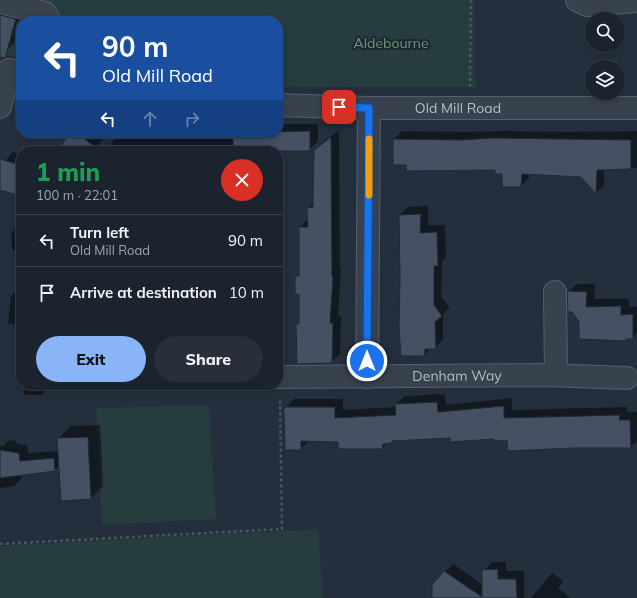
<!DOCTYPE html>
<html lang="en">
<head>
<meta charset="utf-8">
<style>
	:root { --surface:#1b232e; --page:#282f3a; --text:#f1f3f6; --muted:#a0a4aa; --line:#39404a; --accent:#8ab4f8 }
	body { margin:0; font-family:Mulish,sans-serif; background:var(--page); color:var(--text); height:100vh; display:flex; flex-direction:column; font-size:15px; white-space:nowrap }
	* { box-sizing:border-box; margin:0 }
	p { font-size:13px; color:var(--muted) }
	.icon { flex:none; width:22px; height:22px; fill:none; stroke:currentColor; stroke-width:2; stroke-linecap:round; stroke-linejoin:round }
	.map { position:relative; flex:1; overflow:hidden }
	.panel { position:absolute; left:16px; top:146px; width:267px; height:244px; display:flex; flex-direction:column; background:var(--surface); border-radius:16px; box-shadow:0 2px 10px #0003,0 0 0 1px var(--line) }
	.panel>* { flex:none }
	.top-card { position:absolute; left:16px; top:16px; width:267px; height:122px; border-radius:16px; box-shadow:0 2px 10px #0003,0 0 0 1px var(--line); background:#1a4fa0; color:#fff; overflow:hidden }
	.controls { position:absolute; left:585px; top:12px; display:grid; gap:8px }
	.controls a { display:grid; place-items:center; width:40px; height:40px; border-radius:50%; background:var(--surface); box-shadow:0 2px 10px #0003,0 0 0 1px var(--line); font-size:20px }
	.pin { position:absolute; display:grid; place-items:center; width:34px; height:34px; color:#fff; margin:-17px; border-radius:8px; box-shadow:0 2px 6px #0006 }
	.me { position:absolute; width:44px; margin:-22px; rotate:0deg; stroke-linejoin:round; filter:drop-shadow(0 0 3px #0008) }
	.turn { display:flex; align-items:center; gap:14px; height:84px; padding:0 20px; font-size:18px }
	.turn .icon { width:52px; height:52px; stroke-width:2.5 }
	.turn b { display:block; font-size:28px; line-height:34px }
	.lanes { display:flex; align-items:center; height:38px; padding:0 20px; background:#0003; justify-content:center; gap:20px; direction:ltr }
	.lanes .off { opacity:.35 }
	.round { display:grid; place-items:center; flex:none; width:42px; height:42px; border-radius:21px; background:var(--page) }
	.headline { display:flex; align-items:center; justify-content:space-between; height:68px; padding:0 20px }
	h1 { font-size:24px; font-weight:800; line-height:30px; color:#1e9e55 }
	.action { display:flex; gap:8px; margin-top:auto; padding:8px 20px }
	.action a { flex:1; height:46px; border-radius:24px; background:var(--accent); color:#111; font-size:16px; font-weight:800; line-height:46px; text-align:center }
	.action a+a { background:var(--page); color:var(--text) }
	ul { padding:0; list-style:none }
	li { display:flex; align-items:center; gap:12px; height:52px; padding:0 20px; border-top:1px solid var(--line) }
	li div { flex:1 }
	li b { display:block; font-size:15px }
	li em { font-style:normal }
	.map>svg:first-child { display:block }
	.green { fill:#263c3f }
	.shadow { fill:#0007 }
	.building { fill:#455162; stroke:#1f2835 }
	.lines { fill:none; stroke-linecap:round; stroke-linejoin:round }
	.minor-casing { stroke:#565f6c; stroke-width:24 }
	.path { stroke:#44595c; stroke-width:2.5; stroke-dasharray:3 3; stroke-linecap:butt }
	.minor { stroke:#38414e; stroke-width:22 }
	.route-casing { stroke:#114b97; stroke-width:10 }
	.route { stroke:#1a73e8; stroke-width:7 }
	.slow { stroke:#f59e0b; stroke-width:7 }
	.labels { text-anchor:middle; stroke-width:4; stroke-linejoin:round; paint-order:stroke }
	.park-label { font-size:14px; fill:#6b9a76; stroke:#1d2633 }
	.street-label { font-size:14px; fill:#b4bcc9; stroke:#1d2633 }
</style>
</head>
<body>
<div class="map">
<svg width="637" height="598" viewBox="0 0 637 598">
	<rect width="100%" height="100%" fill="#242f3e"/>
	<path class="green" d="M0 0H474V67L476 87H278V21H21V59L0 53Z
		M209 405 216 519 102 525 96 408Z
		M318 529 323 598H0V546Z"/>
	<path class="shadow" d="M0 0 27 7 23 21H21V29L18 39 6 51 0 50Z
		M278 124H318V141L309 150 111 151V143L120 134 166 135V136L228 133H278Z
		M339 130 340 268 341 269 338 315H341L340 354 331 362 297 325 300 322V293L296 277 300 272V227L308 219V208L314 202 315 151 323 142Z
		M402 131 469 132 503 131 569 132 637 131V168L604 169V185L596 193 581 176 529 174V178L521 186 496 169 406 164 394 139Z
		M71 133H96L103 139 95 151H58Z
		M13 152 21 155V195L0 189V174L5 161Z
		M428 206V225H445L446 257 442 261 441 297 450 307 443 314V340L435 348H431L424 355 400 215 408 207Z
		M21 228V249L12 250 11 233 15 229Z
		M577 284H595L594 299H629V307H637V333L632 338H627L625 340 580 322 568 292Z
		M19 288 21 289V325L8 323 11 296Z
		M24 385H49V387L41 395H24Z
		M117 385H142L141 386Z
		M445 394 446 405 512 398V410L627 407V412H637V441L630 447 495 438 451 437 394 440 391 442H387L382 448 339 441H309L301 449 285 408 294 399H343V410L396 407V404L405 396Z
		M100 425 103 486 91 498 60 464 55 470 22 474V478L14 486 0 488V446H4L8 441 14 440 18 444 27 445 28 453 59 451 58 439 71 426Z
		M492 562H506V571H524V598H433L445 572 453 564 483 585V571Z
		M552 573 563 581 558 588 570 598H531Z"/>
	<path class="building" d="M0 15 16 19 5 58 0 57Z
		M310 131V151H233V133Z
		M70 133H77L100 151H57Z
		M331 137 332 276 333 277 330 323H333L332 363 297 364 296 324H299V294H295V276H299V227H308L307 208 313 207 314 150Z
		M494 138 631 140V169L597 170 596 194 581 177 522 174 521 187H502V174H495V170L406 171V165H393V139L461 140Z
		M0 159 21 165V196L0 190Z
		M421 214 420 233 437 232 438 266H434V305L442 316 435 322 436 349H425L424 356H401L399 329 400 277 399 215Z
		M567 291 587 292 586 307 621 306V315L633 314V339H626V341L579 339V322L572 312H568Z
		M437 402 438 412 504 406V418L620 415 619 420H630L631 448H573L508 451 507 440 494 441V439L450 442V438L392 441V443L383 444 382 449H338V442L301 441V450H285L284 407H335V418L396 415 395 404Z
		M88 437 91 499 61 501 57 438Z
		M0 450 19 453 20 461 54 458 55 471 0 478Z
		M498 569V579H516L517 598H432V585L444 571 482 597V570Z"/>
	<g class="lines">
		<defs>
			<g id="minor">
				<path d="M577 0 587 5 637 1"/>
				<path d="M0 2 45 13 50 21"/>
				<path id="s1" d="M278 105 369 108H637"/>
				<path d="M0 107 9 70"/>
				<path d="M555 292 556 375"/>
				<path id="s2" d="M278 377 547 375 627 378"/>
				<path d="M367 377 369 108"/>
			</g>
		</defs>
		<use href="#minor" class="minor-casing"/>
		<path class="path" d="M470 87 471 0
			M0 544 282 529 280 398"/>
		<use href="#minor" class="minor"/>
	</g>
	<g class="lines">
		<defs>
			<path id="route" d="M339 107 369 108 367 361"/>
		</defs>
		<use href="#route" class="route-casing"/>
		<use href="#route" class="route"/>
		<path class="slow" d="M369 195V139"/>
	</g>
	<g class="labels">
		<g class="park-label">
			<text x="391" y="48">Aldebourne</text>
		</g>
		<g class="street-label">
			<text dy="5" stroke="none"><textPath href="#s1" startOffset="180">Old Mill Road</textPath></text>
			<text dy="5" stroke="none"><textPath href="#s2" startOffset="179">Denham Way</textPath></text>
		</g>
	</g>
</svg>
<div class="controls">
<a><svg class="icon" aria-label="search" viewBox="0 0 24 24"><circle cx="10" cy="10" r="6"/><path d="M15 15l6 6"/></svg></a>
<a><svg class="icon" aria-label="layers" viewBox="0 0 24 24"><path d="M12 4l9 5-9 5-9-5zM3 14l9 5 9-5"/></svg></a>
</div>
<div class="pin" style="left:339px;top:107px;background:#d93025"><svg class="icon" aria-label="arrive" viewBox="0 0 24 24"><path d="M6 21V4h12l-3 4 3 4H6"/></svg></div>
<svg class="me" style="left:367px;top:361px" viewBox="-20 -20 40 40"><circle r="17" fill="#1a73e8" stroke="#fff" stroke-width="3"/><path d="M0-11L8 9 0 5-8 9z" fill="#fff"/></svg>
<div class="top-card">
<div class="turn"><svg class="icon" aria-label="left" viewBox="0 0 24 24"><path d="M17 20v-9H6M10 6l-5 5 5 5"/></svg><div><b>90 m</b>Old Mill Road</div></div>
<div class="lanes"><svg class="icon" aria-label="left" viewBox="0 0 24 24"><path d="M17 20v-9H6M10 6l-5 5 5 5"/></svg><svg class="icon off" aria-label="ahead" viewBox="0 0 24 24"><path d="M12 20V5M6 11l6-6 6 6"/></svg><svg class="icon off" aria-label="right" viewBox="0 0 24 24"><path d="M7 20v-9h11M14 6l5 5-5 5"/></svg></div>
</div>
<section class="panel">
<div class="headline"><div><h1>1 min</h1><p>100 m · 22:01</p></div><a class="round" style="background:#d93025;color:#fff"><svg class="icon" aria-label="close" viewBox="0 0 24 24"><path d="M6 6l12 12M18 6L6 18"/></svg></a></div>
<ul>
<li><svg class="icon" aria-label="left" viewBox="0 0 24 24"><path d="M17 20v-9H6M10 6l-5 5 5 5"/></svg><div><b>Turn left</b><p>Old Mill Road</p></div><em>90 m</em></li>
<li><svg class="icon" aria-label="arrive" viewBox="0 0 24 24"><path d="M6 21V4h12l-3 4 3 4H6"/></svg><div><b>Arrive at destination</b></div><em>10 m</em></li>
</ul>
<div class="action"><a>Exit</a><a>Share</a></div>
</section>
</div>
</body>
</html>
